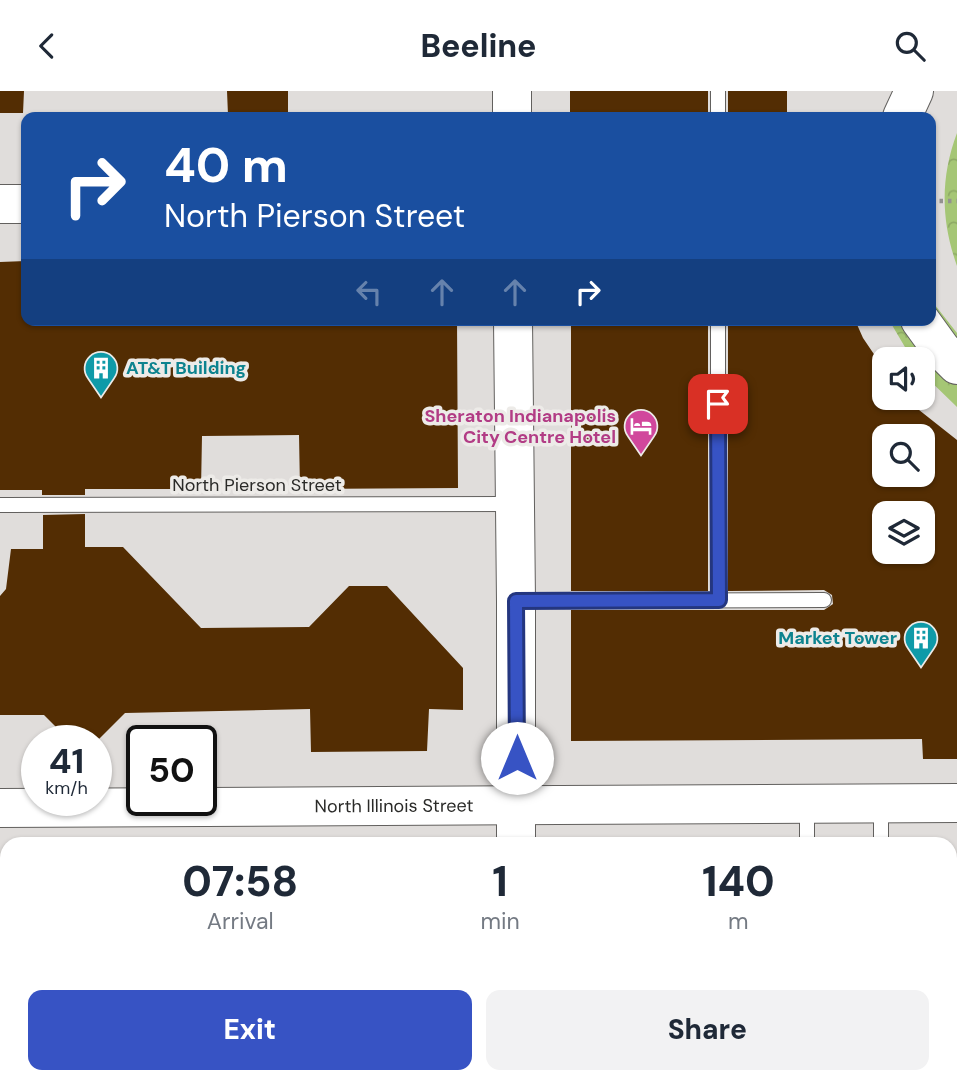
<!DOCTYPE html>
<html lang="en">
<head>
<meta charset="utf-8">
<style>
	:root { --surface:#fff; --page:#f2f2f3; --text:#1f2937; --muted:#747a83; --accent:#3753c4 }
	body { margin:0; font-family:"DM Sans",sans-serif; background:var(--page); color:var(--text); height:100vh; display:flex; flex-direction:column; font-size:26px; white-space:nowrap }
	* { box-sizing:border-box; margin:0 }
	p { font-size:23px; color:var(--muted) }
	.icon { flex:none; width:38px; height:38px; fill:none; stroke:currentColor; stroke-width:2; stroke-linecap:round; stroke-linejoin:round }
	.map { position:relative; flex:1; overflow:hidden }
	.panel { position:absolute; left:0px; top:746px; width:957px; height:247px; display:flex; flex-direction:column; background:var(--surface); border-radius:21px 21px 0 0; box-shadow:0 2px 5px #0004 }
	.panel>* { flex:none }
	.guide { position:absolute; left:21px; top:21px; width:915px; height:214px; border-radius:14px; box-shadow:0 2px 5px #0004; background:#1a4fa0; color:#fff; overflow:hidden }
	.buttons { position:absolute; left:872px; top:256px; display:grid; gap:14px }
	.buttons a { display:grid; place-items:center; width:63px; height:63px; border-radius:14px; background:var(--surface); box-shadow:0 2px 5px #0004; font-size:35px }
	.speed { position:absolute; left:21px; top:634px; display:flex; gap:14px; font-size:35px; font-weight:700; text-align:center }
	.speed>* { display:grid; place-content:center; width:91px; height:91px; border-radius:50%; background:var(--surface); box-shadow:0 2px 5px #0004; line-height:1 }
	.speed small { font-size:18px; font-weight:400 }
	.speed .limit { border:4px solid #111; border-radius:10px; background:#fff; color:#111 }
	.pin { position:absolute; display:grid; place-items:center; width:60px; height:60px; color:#fff; margin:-30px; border-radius:14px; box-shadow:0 4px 10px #0006 }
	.me { position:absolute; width:77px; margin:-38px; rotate:0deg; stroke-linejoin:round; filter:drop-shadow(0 0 5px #0008) }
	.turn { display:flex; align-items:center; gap:24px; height:147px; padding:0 28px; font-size:32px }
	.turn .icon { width:91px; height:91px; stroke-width:2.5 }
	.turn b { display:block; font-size:49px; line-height:60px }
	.lanes { display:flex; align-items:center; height:66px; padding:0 28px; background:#0003; justify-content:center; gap:35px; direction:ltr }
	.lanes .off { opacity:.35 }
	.eta { display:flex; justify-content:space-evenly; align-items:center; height:119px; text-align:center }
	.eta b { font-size:42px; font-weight:800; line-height:49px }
	.primary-button { display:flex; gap:14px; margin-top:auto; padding:14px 28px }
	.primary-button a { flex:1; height:80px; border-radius:14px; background:var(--accent); color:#fff; font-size:28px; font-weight:800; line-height:80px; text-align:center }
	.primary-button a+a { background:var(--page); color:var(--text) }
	header { display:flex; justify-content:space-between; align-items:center; height:91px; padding:0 28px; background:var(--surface); font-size:32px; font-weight:800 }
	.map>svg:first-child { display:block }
	.forest { fill:url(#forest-crowns) }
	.building { fill:#532d03; fill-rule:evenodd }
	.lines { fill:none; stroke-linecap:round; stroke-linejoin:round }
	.lane-casing { stroke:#62605e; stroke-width:16 }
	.secondary-casing { stroke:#62605e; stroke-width:40 }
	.path { stroke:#939290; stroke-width:4.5; stroke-dasharray:3.5 5; stroke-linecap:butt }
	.lane { stroke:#fff; stroke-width:14 }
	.secondary { stroke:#fff; stroke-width:38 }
	.route-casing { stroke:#24367f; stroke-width:18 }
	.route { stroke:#3753c4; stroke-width:12 }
	.labels { text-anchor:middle; stroke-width:7; stroke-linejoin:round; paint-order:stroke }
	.culture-label { font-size:18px; font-weight:bold; fill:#0d838f; stroke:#edebe8; text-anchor:start }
	.hotel-label { font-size:18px; font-weight:bold; fill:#b23c85; stroke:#edebe8; text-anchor:end }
	.street-label { font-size:18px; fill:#2a2a28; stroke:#edebe8 }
</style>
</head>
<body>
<header><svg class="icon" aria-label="back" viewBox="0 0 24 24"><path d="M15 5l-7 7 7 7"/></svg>Beeline<svg class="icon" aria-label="search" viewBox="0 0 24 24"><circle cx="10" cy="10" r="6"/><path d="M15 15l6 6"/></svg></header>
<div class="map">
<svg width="957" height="991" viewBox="0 0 957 991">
	<defs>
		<pattern id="forest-crowns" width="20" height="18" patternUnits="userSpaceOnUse" patternTransform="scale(1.75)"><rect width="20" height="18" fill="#a5c675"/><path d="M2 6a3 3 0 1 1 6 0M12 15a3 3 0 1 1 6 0" fill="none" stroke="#8eaa65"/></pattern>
	</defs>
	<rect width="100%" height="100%" fill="#e0dddb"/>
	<path class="forest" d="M957 42V175C941 130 940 87 957 42Z
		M931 209 957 242V316L923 283 922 268H912L889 229H931Z"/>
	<path class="building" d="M0 0H24L23 22H0Z
		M227 0H288V24H228Z
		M570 0H708V26H570Z
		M728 0H787V26H728Z
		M26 170V229H457L458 397 300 398 299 344 202 345 201 398H85V404H42V399H0V171Z
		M571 229H708V500H571Z
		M728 229H855L863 247 884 278V306H907L914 315 957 349V668H923L922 648 571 650V519H824L833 513 832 504 824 499 728 500ZM884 345H922V383H884ZM884 422H922V460H884Z
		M85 423V456H123L201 537 309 536 349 495H387L463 577V619L429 618 427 660 311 661 310 618 125 622 98 649H69L44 624H0V505L6 498 11 458H43V424Z"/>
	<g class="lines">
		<defs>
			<path id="lane" d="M718 0V26
				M718 229V509
				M0 414 513 413
				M517 510 824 509
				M807 714V752
				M881 752V713
				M0 838H3V991
				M808 985V991"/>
			<g id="secondary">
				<path d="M512 0V26"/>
				<path d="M902 26 914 0"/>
				<path d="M0 113H26"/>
				<path d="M513 229 516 510V752"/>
				<path d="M920 229 941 258 957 274"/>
				<path id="s1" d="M0 717 957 712"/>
				<path d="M518 985V991"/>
			</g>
		</defs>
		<use href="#lane" class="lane-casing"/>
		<use href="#secondary" class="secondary-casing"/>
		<path class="path" d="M931 110H957"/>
		<use href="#lane" class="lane"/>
		<use href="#secondary" class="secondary"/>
	</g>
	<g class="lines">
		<defs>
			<path id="route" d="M517 667 516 510 719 509 718 313"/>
		</defs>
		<use href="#route" class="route-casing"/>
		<use href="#route" class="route"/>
	</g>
	<defs>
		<symbol id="building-pin" viewBox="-11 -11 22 30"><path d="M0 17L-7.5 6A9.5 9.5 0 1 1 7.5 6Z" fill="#0f9aa8" stroke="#edebe8"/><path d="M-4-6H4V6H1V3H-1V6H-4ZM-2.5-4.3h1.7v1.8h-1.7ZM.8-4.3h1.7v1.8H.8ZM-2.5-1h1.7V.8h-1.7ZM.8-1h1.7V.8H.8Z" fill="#fff"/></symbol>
		<symbol id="hotel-pin" viewBox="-11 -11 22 30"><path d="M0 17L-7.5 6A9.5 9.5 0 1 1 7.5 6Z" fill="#d1479c" stroke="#edebe8"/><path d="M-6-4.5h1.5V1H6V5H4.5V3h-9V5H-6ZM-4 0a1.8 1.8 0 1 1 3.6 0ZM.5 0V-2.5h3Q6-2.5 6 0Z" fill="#fff"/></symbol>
	</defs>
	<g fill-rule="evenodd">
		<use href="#building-pin" x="82" y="258" width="38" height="52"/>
		<use href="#hotel-pin" x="622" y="316" width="38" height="52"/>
		<use href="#building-pin" x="902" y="528" width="38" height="52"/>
	</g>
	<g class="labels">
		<g class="culture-label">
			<text x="126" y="283">AT&amp;T Building</text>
			<text x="897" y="553" text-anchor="end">Market Tower</text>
		</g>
		<g class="hotel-label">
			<text x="616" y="331">Sheraton Indianapolis<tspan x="616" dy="21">City Centre Hotel</tspan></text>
		</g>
		<g class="street-label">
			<text x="257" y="400">North Pierson Street</text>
			<text dy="6" stroke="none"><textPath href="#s1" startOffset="394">North Illinois Street</textPath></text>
		</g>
	</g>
</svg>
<div class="buttons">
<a><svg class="icon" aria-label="sound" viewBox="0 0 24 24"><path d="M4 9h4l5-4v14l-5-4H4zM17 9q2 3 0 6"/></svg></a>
<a><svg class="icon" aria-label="search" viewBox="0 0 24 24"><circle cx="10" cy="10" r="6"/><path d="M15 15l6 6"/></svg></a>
<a><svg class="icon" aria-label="layers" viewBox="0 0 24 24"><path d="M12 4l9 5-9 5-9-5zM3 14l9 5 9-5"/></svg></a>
</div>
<div class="speed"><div>41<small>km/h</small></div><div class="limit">50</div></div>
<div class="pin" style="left:718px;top:313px;background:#d93025"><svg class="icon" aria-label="arrive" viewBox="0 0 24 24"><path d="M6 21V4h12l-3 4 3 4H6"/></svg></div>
<svg class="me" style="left:517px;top:667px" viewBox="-20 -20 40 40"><circle r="19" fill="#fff"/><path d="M0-13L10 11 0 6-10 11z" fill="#3753c4"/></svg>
<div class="guide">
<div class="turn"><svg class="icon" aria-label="right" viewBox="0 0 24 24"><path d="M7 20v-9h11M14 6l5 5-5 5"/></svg><div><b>40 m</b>North Pierson Street</div></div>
<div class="lanes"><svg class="icon off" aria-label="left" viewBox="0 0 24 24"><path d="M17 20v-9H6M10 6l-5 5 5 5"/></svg><svg class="icon off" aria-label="ahead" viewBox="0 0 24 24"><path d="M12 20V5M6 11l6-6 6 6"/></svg><svg class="icon off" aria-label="ahead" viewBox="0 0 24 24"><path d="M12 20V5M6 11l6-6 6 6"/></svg><svg class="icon" aria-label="right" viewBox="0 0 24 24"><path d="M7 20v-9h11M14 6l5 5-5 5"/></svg></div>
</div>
<section class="panel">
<div class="eta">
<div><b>07:58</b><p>Arrival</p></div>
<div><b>1</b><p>min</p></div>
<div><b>140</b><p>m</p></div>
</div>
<div class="primary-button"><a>Exit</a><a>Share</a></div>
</section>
</div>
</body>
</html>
